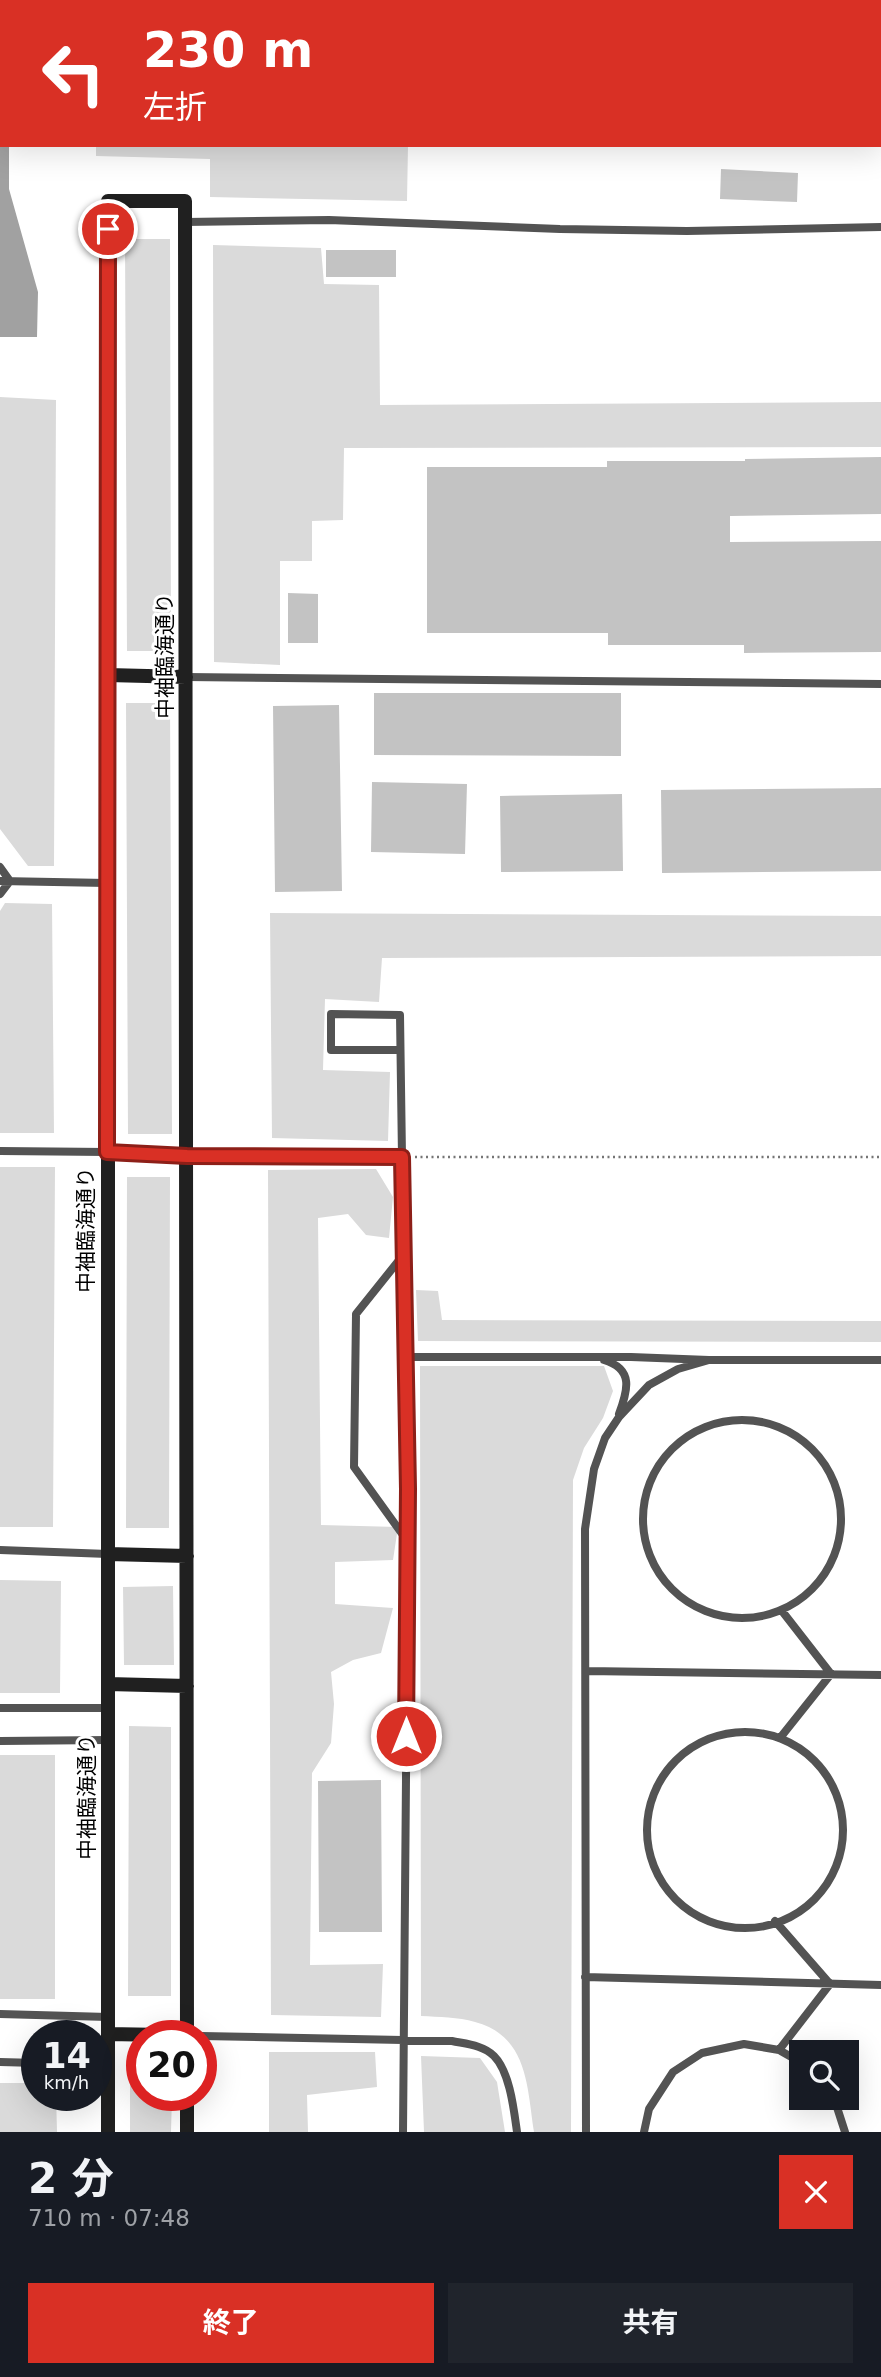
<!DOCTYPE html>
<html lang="ja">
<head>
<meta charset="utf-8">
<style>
	:root { --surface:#171b24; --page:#20242c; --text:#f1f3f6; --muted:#9ea1a6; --accent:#d93025 }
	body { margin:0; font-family:"DejaVu Sans","Noto Sans JP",sans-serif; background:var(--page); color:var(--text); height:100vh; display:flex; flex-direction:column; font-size:26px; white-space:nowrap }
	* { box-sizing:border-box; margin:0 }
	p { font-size:23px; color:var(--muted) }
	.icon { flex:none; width:38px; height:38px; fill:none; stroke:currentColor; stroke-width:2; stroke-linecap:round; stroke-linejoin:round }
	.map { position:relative; height:2132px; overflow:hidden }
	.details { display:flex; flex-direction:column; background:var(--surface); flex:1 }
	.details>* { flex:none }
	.hud { position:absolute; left:0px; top:0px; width:882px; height:147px; box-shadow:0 7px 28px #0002; background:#d93025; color:#fff; overflow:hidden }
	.controls { position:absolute; left:789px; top:2040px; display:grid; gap:14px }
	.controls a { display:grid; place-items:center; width:70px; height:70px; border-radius:0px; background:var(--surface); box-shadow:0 7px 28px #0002; font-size:35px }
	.speed { position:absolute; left:21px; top:2020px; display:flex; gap:14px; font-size:35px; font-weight:700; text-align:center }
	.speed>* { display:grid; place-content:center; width:91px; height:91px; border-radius:50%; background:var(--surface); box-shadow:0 7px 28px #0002; line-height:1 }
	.speed small { font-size:18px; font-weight:400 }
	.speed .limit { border:10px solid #d22; background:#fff; color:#111 }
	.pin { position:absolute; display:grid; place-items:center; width:60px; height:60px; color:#fff; margin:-30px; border:4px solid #fff; border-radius:50%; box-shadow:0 2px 7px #0007 }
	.me { position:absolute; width:77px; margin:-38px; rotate:0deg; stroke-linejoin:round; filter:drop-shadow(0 0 5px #0008) }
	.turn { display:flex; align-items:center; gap:24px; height:147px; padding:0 28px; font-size:32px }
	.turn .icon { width:91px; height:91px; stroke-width:2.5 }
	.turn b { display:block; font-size:49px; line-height:60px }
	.round { display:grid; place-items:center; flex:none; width:74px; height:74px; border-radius:0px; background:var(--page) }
	.summary { display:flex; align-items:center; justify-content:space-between; height:119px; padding:0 28px }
	h1 { font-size:42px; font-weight:700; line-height:52px }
	.action { display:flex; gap:14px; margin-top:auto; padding:14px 28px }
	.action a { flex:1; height:80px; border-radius:0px; background:var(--accent); color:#fff; font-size:28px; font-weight:700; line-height:80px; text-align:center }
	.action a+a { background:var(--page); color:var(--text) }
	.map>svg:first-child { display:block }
	.green { fill:#dadada }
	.water { fill:#a1a1a1 }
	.building { fill:#c3c3c3 }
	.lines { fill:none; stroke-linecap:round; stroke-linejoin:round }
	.path { stroke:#757575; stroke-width:2.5; stroke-dasharray:2 3.5; stroke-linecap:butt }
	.lane { stroke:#535353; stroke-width:8 }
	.secondary { stroke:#202020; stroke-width:14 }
	.route-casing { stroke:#8d1f18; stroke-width:18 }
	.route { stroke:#d93025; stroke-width:12 }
	.labels { text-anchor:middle; stroke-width:6; stroke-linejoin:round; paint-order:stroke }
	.street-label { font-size:21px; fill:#000; stroke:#fff }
</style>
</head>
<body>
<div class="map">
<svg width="881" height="2132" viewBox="0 0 881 2132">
	<rect width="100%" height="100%" fill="#fff"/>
	<path class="green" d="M96 145H408L407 201 210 197V159L96 156Z
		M125 239H170L171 651H127Z
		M213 245 321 248 324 284 379 285 380 405 881 402V447L344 448 343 520 312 521V561H280V665L214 662Z
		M0 397 56 400 54 866H28L0 829Z
		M126 703H170L172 1134H128Z
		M5 903 52 904 54 1133H0V911Z
		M270 913 881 916V956L382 958 379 1002 325 999 323 1070 390 1072 388 1141 272 1138Z
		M0 1167H55L53 1527H0Z
		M376 1169 393 1197 389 1238 366 1235 348 1214 318 1218 321 1525 398 1527 393 1560 335 1562V1604L393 1608 381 1653 353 1660 331 1672 334 1704 331 1743 312 1773 310 1965 383 1964 381 2017 271 2015 268 1170Z
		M127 1177H170L169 1528H126Z
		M416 1290 438 1291 442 1320 881 1321V1342L418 1341Z
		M420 1366H604L613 1391 603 1418 584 1448 573 1480 571 2132H534C527 2087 528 2036 475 2022 458 2017 439 2017 421 2016Z
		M0 1580 61 1581 60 1693H0Z
		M173 1586 174 1665H124L123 1587Z
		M129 1726 171 1727V1996H128Z
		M0 1755H55V1999H0Z
		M269 2052H375L377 2087 307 2095 308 2132H269Z
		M421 2056 480 2058 497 2082 505 2132H424Z
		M130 2078 142 2079V2095H172L171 2132H130Z
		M0 2083H37V2095H56L57 2132H0Z"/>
	<path class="water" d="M0 0H8V2H2V145H9V189L38 292 37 337H0Z"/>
	<path class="building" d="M721 169 798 173 797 202 720 199Z
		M326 250H396V277H326Z
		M881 457V514L730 516V542L881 541V652L744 653V645H608V633H427V467H607V461H745V459Z
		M288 593 318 594V643H288Z
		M374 693H621V756L374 755Z
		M339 705 342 891 275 892 273 706Z
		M372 782 467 784 465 854 371 852Z
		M881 788V871L662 873 661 790Z
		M622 794 623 871 501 872 500 796Z
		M381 1780 382 1932H319L318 1781Z"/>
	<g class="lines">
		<path class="path" d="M415 1157H881"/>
		<path class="lane" d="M185 222 329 220 560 229 687 231 881 227
			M186 677 881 684
			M0 867 10 881 0 894
			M0 881 107 883
			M400 1050H331V1014L400 1015 402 1157
			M0 1151 107 1152
			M186 1156 402 1157 406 1357
			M404 1254 356 1314 354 1467 408 1542
			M604 1360C634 1369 628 1390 619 1414
			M643 1519a99 99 0 1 1 198 0a99 99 0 1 1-198 0Z
			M0 1550 108 1554
			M586 1671 881 1675
			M0 1708H108
			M647 1830a98 98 0 1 1 196 0a98 98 0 1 1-196 0Z
			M780 1738 831 1674 782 1611
			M0 1741 108 1740
			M775 1921 830 1984 779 2050
			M585 1977 881 1985
			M0 2014 108 2017
			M201 2036 452 2041C466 2044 483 2045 494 2056 510 2072 514 2111 517 2132
			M0 2062 37 2063
			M834 2098 845 2132
			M403 2132 408 1542 406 1357H631L709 1360
			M586 2132 585 1529 594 1469 605 1438 619 1417 649 1385 678 1369 709 1360H881
			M644 2132 649 2109 673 2072 702 2053 744 2044 779 2050 802 2063"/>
		<path class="secondary" d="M108 675 186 677
			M107 1152 186 1156
			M108 1554 187 1556
			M108 1684 187 1686
			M108 2034 164 2035
			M187 2095V2132
			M108 2132V201H185L187 2035"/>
	</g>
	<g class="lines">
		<defs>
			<path id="route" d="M108 229 107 1152 187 1156 402 1157 408 1489 406 1736"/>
		</defs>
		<use href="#route" class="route-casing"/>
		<use href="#route" class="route"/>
	</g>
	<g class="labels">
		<g class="street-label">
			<text transform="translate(165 656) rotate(-90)" y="7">中袖臨海通り</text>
			<text transform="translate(86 1230) rotate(-90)" y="7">中袖臨海通り</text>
			<text transform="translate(87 1797) rotate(-90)" y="7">中袖臨海通り</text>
		</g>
	</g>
</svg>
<div class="controls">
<a><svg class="icon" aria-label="search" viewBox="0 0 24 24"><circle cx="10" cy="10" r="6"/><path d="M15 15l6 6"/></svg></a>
</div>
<div class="speed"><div>14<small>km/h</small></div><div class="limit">20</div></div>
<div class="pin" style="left:108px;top:229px;background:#d93025"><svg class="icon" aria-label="arrive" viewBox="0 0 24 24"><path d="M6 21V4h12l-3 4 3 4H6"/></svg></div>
<svg class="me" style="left:406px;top:1736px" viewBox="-20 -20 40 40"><circle r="17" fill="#d93025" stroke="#fff" stroke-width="3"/><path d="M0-11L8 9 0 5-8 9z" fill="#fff"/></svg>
<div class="hud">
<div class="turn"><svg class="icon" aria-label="left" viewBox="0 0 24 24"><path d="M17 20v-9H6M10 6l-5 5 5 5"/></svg><div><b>230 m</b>左折</div></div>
</div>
</div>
<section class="details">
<div class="summary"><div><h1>2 分</h1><p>710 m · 07:48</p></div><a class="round" style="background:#d93025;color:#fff"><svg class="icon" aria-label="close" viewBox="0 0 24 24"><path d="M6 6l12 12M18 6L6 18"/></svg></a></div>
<div class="action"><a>終了</a><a>共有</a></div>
</section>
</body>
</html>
